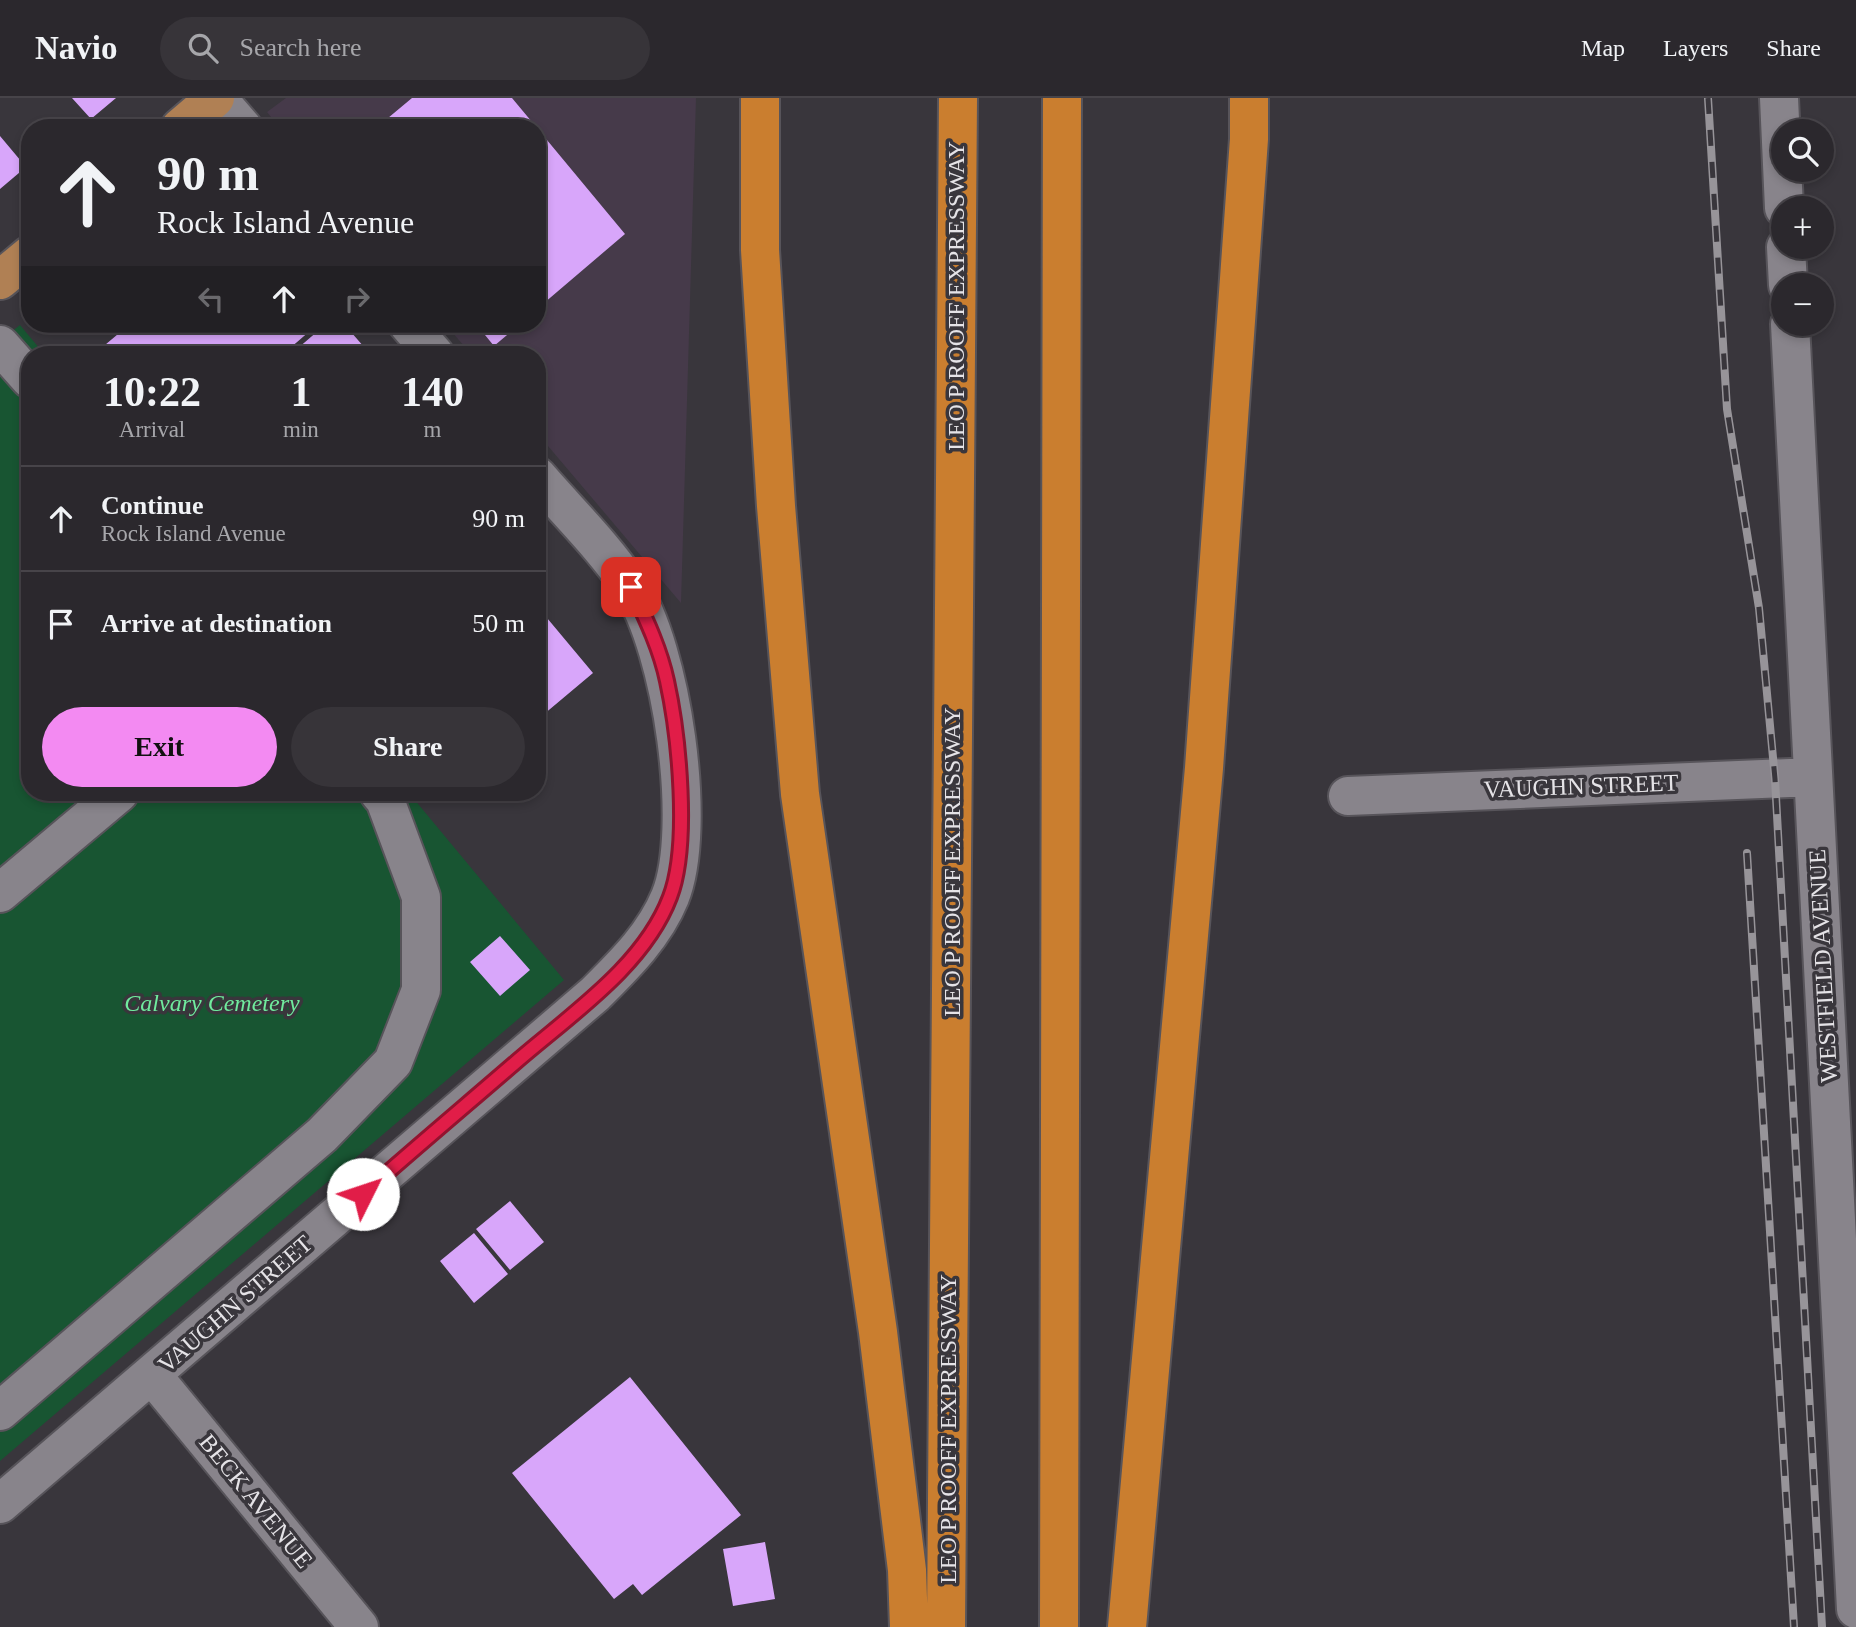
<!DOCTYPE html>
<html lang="en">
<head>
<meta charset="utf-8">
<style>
	:root { --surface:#2b282d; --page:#373439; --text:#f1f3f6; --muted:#a6a6aa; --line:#474449; --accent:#f38af2 }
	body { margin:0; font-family:Georgia,serif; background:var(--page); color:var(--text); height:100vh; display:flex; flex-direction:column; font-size:26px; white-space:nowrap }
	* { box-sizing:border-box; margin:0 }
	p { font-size:23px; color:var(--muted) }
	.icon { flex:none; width:38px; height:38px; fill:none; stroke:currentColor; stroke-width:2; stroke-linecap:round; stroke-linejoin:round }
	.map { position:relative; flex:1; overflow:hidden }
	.drawer { position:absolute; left:21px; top:248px; width:525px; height:455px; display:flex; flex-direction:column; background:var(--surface); border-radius:28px; box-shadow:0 4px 10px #0003,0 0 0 2px var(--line) }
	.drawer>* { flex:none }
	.top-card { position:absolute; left:21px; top:21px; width:525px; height:214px; border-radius:28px; box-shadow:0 4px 10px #0003,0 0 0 2px var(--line); background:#2b282d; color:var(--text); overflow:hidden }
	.buttons { position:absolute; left:1771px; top:21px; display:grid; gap:14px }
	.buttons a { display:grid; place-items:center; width:63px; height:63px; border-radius:50%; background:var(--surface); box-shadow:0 4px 10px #0003,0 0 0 2px var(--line); font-size:35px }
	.pin { position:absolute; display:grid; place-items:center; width:60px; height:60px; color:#fff; margin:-30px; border-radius:14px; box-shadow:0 4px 10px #0006 }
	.me { position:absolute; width:77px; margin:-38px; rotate:49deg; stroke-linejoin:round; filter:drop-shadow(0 0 5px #0008) }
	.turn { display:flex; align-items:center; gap:24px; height:147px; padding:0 21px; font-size:32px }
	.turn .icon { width:91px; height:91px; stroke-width:2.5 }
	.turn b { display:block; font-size:49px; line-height:60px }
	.lanes { display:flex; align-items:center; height:66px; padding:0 21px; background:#0003; justify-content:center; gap:35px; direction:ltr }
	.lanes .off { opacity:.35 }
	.eta { display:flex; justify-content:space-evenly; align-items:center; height:119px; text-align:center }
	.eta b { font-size:42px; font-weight:700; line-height:49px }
	.cta { display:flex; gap:14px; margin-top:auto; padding:14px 21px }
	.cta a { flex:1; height:80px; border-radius:42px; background:var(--accent); color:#111; font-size:28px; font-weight:700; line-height:80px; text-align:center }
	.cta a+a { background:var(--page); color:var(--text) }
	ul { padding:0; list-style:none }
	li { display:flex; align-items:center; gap:21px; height:105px; padding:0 21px; border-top:2px solid var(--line) }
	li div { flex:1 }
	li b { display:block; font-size:26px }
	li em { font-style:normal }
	header { display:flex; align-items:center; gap:42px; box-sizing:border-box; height:98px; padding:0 35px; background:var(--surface); border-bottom:2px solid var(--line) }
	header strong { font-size:33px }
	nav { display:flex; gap:38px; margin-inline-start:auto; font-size:24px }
	.search { width:490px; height:63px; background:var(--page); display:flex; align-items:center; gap:18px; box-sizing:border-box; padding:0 24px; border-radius:38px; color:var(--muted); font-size:26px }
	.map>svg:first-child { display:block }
	.commercial { fill:#463a4a }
	.green { fill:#185532 }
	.building { fill:#d8a6fa }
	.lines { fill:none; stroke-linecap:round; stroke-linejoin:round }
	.minor-casing { stroke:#57545a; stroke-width:42 }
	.major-casing { stroke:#57545a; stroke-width:42 }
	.highway-casing { stroke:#57545a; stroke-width:42 }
	.minor { stroke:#88848b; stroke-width:38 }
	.major { stroke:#b08054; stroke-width:38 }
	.highway { stroke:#ca7e2f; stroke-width:38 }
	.rail-casing { stroke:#979499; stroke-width:8 }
	.rail { stroke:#39363c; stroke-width:5; stroke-dasharray:16; stroke-linecap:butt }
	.route-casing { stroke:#92132f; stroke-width:18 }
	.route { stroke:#e11d48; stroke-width:12 }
	.labels { text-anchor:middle; stroke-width:7; stroke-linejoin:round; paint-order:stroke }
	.street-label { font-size:24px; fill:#e5e3e7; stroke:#39363c }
	.park-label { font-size:24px; font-style:italic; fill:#70eb9e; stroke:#39363c }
</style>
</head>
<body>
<header>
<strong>Navio</strong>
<div class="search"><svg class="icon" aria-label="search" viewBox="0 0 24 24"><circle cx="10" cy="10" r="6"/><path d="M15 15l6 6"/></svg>Search here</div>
<nav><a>Map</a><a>Layers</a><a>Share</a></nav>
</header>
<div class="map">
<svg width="1856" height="1529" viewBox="0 0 1856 1529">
	<rect width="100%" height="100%" fill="#39363c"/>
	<path class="commercial" d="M286 0H696L681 505 537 335V257H472L445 226H537V30H280L267 14Z"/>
	<path class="green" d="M20 227 45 257H30V695H409L564 882 0 1363V243Z"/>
	<path class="building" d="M72 0H116L91 21Z
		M412 0H512L537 30H376Z
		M537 30 625 136 537 211Z
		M0 38 26 69 0 91Z
		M130 226H318L282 257H93Z
		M326 226H344L371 257H290Z
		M476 226H520L494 248Z
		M537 508 593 575 537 622Z
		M500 838 530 872 500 898 470 864Z
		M510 1103 544 1144 510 1172 476 1131Z
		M474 1135 508 1176 474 1205 440 1163Z
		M630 1279 741 1417 642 1497 633 1486 614 1501 512 1375Z
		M765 1444 775 1501 733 1508 723 1451Z"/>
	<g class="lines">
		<defs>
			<path id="minor" d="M217 0 243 30
				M1779 0 1784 110
				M1786 149 1788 187
				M408 226 435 257
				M1790 226 1856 1511
				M0 247 30 281
				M1348 698 1813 679
				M0 795 119 695
				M152 1277 359 1529
				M0 1313 322 1037 393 964 421 892V799L385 702 379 695
				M0 1406 595 896C624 867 654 838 670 799 698 730 672 550 630 488 604 449 568 414 537 378"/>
			<path id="major" d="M180 30 215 0
				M0 182 30 157"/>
			<path id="highway" d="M760 0V152L776 408 800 696 878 1234 907 1472 909 1529
				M946 1529 958 0
				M1059 1529 1062 0
				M1127 1529 1204 670 1249 41V0"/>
		</defs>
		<use href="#minor" class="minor-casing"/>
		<use href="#major" class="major-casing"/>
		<use href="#highway" class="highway-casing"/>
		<use href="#minor" class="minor"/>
		<use href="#major" class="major"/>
		<use href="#highway" class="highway"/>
		<defs>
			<path id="rail" d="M1708 0 1727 311 1759 510 1775 681 1822 1529
				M1747 755 1794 1529"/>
		</defs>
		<use href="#rail" class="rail-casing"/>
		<use href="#rail" class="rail"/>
	</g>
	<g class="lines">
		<defs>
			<path id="route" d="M363 1096C414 1051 465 1008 516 964 570 917 644 868 670 799 690 747 679 638 667 583 660 550 645 519 631 489"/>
		</defs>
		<use href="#route" class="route-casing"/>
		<use href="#route" class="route"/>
	</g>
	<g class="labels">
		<g class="street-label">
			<text transform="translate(956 198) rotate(-90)" y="8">LEO P ROOFF EXPRESSWAY</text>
			<text transform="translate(1581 688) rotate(-2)" y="8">VAUGHN STREET</text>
			<text transform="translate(952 764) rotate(-90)" y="8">LEO P ROOFF EXPRESSWAY</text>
			<text transform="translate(1823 868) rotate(-93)" y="8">WESTFIELD AVENUE</text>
			<text transform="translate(235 1206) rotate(-41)" y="8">VAUGHN STREET</text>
			<text transform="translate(948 1331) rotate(-90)" y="8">LEO P ROOFF EXPRESSWAY</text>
			<text transform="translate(256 1403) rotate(51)" y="8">BECK AVENUE</text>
		</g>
		<g class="park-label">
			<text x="212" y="913">Calvary Cemetery</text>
		</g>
	</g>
</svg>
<div class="buttons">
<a><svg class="icon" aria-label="search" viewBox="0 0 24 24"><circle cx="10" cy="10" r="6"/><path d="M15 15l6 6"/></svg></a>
<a>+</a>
<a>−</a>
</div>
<div class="pin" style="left:631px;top:489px;background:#d93025"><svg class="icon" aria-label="arrive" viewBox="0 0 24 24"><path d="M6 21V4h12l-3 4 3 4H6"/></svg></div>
<svg class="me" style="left:363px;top:1096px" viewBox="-20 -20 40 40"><circle r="19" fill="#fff"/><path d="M0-13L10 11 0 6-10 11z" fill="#e11d48"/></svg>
<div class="top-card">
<div class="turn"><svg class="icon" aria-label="ahead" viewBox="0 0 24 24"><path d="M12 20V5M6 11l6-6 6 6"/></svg><div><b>90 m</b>Rock Island Avenue</div></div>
<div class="lanes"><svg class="icon off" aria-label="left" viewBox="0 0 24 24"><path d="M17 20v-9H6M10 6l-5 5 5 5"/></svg><svg class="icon" aria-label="ahead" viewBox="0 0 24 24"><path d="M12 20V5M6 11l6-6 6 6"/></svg><svg class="icon off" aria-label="right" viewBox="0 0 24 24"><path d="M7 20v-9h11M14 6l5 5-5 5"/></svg></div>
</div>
<section class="drawer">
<div class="eta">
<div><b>10:22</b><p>Arrival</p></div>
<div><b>1</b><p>min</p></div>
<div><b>140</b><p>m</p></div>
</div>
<ul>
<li><svg class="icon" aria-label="ahead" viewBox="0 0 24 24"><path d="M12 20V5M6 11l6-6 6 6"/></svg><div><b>Continue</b><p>Rock Island Avenue</p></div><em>90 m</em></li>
<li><svg class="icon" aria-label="arrive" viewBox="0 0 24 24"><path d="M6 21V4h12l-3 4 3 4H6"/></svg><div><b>Arrive at destination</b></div><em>50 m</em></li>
</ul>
<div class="cta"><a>Exit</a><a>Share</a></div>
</section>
</div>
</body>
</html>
